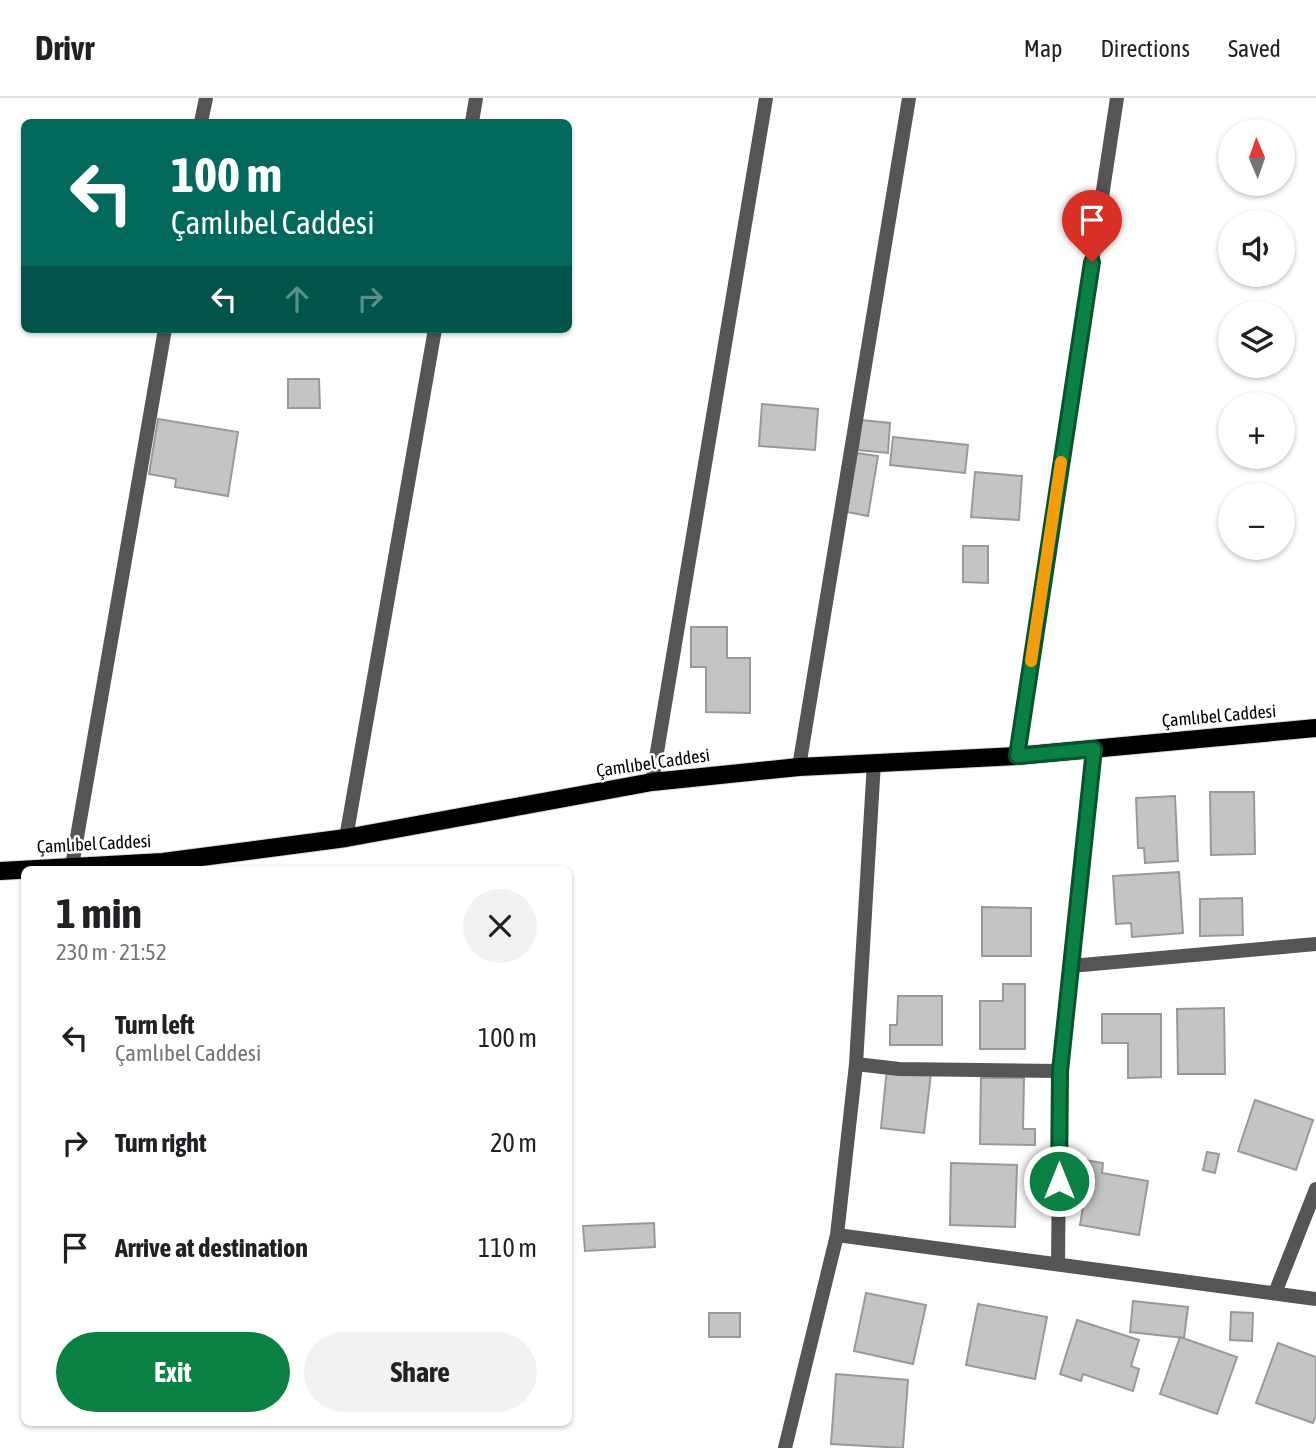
<!DOCTYPE html>
<html lang="en">
<head>
<meta charset="utf-8">
<style>
	:root { --surface:#fff; --page:#f2f2f2; --text:#202124; --muted:#757577; --line:#e0e0e0; --accent:#0b8043 }
	body { margin:0; font-family:"Asap Condensed",sans-serif; background:var(--page); color:var(--text); height:100vh; display:flex; flex-direction:column; font-size:26px; white-space:nowrap }
	* { box-sizing:border-box; margin:0 }
	p { font-size:23px; color:var(--muted) }
	.icon { flex:none; width:38px; height:38px; fill:none; stroke:currentColor; stroke-width:2; stroke-linecap:round; stroke-linejoin:round }
	.map { position:relative; flex:1; overflow:hidden }
	.panel { position:absolute; left:21px; top:768px; width:551px; height:560px; display:flex; flex-direction:column; background:var(--surface); border-radius:10px; box-shadow:0 2px 5px #0004 }
	.panel>* { flex:none }
	.hud { position:absolute; left:21px; top:21px; width:551px; height:214px; border-radius:10px; box-shadow:0 2px 5px #0004; background:#00695c; color:#fff; overflow:hidden }
	.needle { width:46px; rotate:358deg }
	.buttons { position:absolute; left:1218px; top:21px; display:grid; gap:14px }
	.buttons a { display:grid; place-items:center; width:77px; height:77px; border-radius:50%; background:var(--surface); box-shadow:0 2px 5px #0004; font-size:35px }
	.pin { position:absolute; display:grid; place-items:center; width:60px; height:60px; color:#fff; margin:-72px -30px; border-radius:50% 50% 50% 0; rotate:-45deg; box-shadow:0 0 7px #0007 }
	.pin .icon { rotate:45deg }
	.me { position:absolute; width:77px; margin:-38px; rotate:0deg; stroke-linejoin:round; filter:drop-shadow(0 0 5px #0008) }
	.turn { display:flex; align-items:center; gap:24px; height:147px; padding:0 35px; font-size:32px }
	.turn .icon { width:91px; height:91px; stroke-width:2.5 }
	.turn b { display:block; font-size:49px; line-height:60px }
	.lanes { display:flex; align-items:center; height:66px; padding:0 35px; background:#0003; justify-content:center; gap:35px; direction:ltr }
	.lanes .off { opacity:.35 }
	.round { display:grid; place-items:center; flex:none; width:74px; height:74px; border-radius:37px; background:var(--page) }
	.overview { display:flex; align-items:center; justify-content:space-between; height:119px; padding:0 35px }
	h1 { font-size:42px; font-weight:700; line-height:52px }
	.cta { display:flex; gap:14px; margin-top:auto; padding:14px 35px }
	.cta a { flex:1; height:80px; border-radius:42px; background:var(--accent); color:#fff; font-size:28px; font-weight:700; line-height:80px; text-align:center }
	.cta a+a { background:var(--page); color:var(--text) }
	ul { padding:0; list-style:none }
	li { display:flex; align-items:center; gap:21px; height:105px; padding:0 35px }
	li div { flex:1 }
	li b { display:block; font-size:26px }
	li em { font-style:normal }
	header { display:flex; align-items:center; gap:42px; box-sizing:border-box; height:98px; padding:0 35px; background:var(--surface); border-bottom:2px solid var(--line) }
	header strong { font-size:33px }
	nav { display:flex; gap:38px; margin-inline-start:auto; font-size:24px }
	.map>svg:first-child { display:block }
	.building { fill:#c4c4c4; stroke:#999; stroke-width:2 }
	.lines { fill:none; stroke-linecap:round; stroke-linejoin:round }
	.primary-casing { stroke:#dbdbdb; stroke-width:20 }
	.street { stroke:#555; stroke-width:14 }
	.primary { stroke:#000; stroke-width:18 }
	.route-casing { stroke:#07532c; stroke-width:18 }
	.route { stroke:#0b8043; stroke-width:12 }
	.slow { stroke:#f59e0b; stroke-width:12 }
	.labels { text-anchor:middle; stroke-width:5; stroke-linejoin:round; paint-order:stroke }
	.street-label { font-size:18px; fill:#000; stroke:#fff }
</style>
</head>
<body>
<header>
<strong>Drivr</strong>
<nav><a>Map</a><a>Directions</a><a>Saved</a></nav>
</header>
<div class="map">
<svg width="1316" height="1350" viewBox="0 0 1316 1350">
	<rect width="100%" height="100%" fill="#fff"/>
	<path class="building" d="M288 281H319L320 310H288Z
		M762 306 818 311 815 352 759 348Z
		M158 321 238 334 228 398 175 389 176 381 149 376Z
		M861 322 890 325 888 355 858 352Z
		M893 339 968 347 965 375 890 367Z
		M857 355 878 358 868 418 847 414Z
		M975 374 1022 378 1019 422 971 419Z
		M963 448H988V485L963 484Z
		M691 529H727V560H750V615L706 614V569H691Z
		M1210 694H1254L1255 756 1211 757Z
		M1175 698 1178 763 1145 765 1144 750H1138L1136 700Z
		M1179 774 1183 835 1132 839 1131 825 1116 826 1113 778Z
		M1242 800 1243 837 1200 838V801Z
		M982 809 1031 810V858H982Z
		M1003 886H1025V951H980V903H1003Z
		M898 898H942V947H890V927H897Z
		M1224 910 1225 976H1178L1177 911Z
		M1102 916H1161V979L1128 980V945H1102Z
		M887 970 931 975 924 1035 881 1030Z
		M981 980H1024L1023 1031H1035V1047L980 1046Z
		M1255 1002 1313 1022 1296 1072 1238 1053Z
		M1207 1054 1219 1056 1215 1075 1203 1072Z
		M1073 1060 1103 1065 1102 1075 1148 1083 1139 1137 1080 1127 1088 1080 1070 1077Z
		M951 1065 1017 1067 1015 1129 950 1127Z
		M654 1125 655 1149 585 1153 583 1128Z
		M866 1195 926 1207 913 1266 854 1253Z
		M1133 1203 1188 1209 1184 1240 1130 1234Z
		M978 1206 1047 1219 1035 1281 966 1267Z
		M1231 1214 1253 1215 1252 1243 1230 1242Z
		M709 1215H740V1239H709Z
		M1077 1222 1139 1242 1131 1268 1139 1271 1133 1293 1083 1276 1081 1283 1060 1276Z
		M1180 1239 1237 1259 1217 1316 1160 1296Z
		M1278 1245 1316 1259V1317L1313 1325 1256 1305Z
		M836 1276 908 1282 903 1350 831 1346Z"/>
	<g class="lines">
		<defs>
			<path id="primary" d="M0 773 163 764 346 740 652 684 799 669 1017 658 1316 630"/>
		</defs>
		<use href="#primary" class="primary-casing"/>
		<path class="street" d="M201 24 206 0
			M472 24 476 0
			M1017 658 1117 0
			M799 669 909 0
			M652 684 766 0
			M346 740 435 231
			M72 768 165 231
			M1071 868 1316 846
			M856 966 899 971 1060 973 1094 651
			M837 1137 1316 1201
			M1058 1166 1060 973
			M1275 1195 1316 1091
			M785 1350 837 1137 856 966 874 664"/>
		<use href="#primary" class="primary"/>
	</g>
	<g class="lines">
		<defs>
			<path id="route" d="M1059 1083 1060 973 1094 651 1017 658 1092 164"/>
		</defs>
		<use href="#route" class="route-casing"/>
		<use href="#route" class="route"/>
		<path class="slow" d="M1031 563 1061 364"/>
	</g>
	<g class="labels">
		<g class="street-label">
			<text transform="translate(1219 618) rotate(-5)" y="6">Çamlıbel Caddesi</text>
			<text transform="translate(653 665) rotate(-8)" y="6">Çamlıbel Caddesi</text>
			<text transform="translate(94 746) rotate(-3)" y="6">Çamlıbel Caddesi</text>
		</g>
	</g>
</svg>
<div class="buttons">
<a><svg class="needle" viewBox="-14 -14 28 28"><path d="M0-13l5 13h-10z" fill="#e53935"/><path d="M0 13l5-13h-10z" fill="#757577"/></svg></a>
<a><svg class="icon" aria-label="sound" viewBox="0 0 24 24"><path d="M4 9h4l5-4v14l-5-4H4zM17 9q2 3 0 6"/></svg></a>
<a><svg class="icon" aria-label="layers" viewBox="0 0 24 24"><path d="M12 4l9 5-9 5-9-5zM3 14l9 5 9-5"/></svg></a>
<a>+</a>
<a>−</a>
</div>
<div class="pin" style="left:1092px;top:164px;background:#d93025"><svg class="icon" aria-label="arrive" viewBox="0 0 24 24"><path d="M6 21V4h12l-3 4 3 4H6"/></svg></div>
<svg class="me" style="left:1059px;top:1083px" viewBox="-20 -20 40 40"><circle r="17" fill="#0b8043" stroke="#fff" stroke-width="3"/><path d="M0-11L8 9 0 5-8 9z" fill="#fff"/></svg>
<div class="hud">
<div class="turn"><svg class="icon" aria-label="left" viewBox="0 0 24 24"><path d="M17 20v-9H6M10 6l-5 5 5 5"/></svg><div><b>100 m</b>Çamlıbel Caddesi</div></div>
<div class="lanes"><svg class="icon" aria-label="left" viewBox="0 0 24 24"><path d="M17 20v-9H6M10 6l-5 5 5 5"/></svg><svg class="icon off" aria-label="ahead" viewBox="0 0 24 24"><path d="M12 20V5M6 11l6-6 6 6"/></svg><svg class="icon off" aria-label="right" viewBox="0 0 24 24"><path d="M7 20v-9h11M14 6l5 5-5 5"/></svg></div>
</div>
<section class="panel">
<div class="overview"><div><h1>1 min</h1><p>230 m · 21:52</p></div><a class="round"><svg class="icon" aria-label="close" viewBox="0 0 24 24"><path d="M6 6l12 12M18 6L6 18"/></svg></a></div>
<ul>
<li><svg class="icon" aria-label="left" viewBox="0 0 24 24"><path d="M17 20v-9H6M10 6l-5 5 5 5"/></svg><div><b>Turn left</b><p>Çamlıbel Caddesi</p></div><em>100 m</em></li>
<li><svg class="icon" aria-label="right" viewBox="0 0 24 24"><path d="M7 20v-9h11M14 6l5 5-5 5"/></svg><div><b>Turn right</b></div><em>20 m</em></li>
<li><svg class="icon" aria-label="arrive" viewBox="0 0 24 24"><path d="M6 21V4h12l-3 4 3 4H6"/></svg><div><b>Arrive at destination</b></div><em>110 m</em></li>
</ul>
<div class="cta"><a>Exit</a><a>Share</a></div>
</section>
</div>
</body>
</html>
